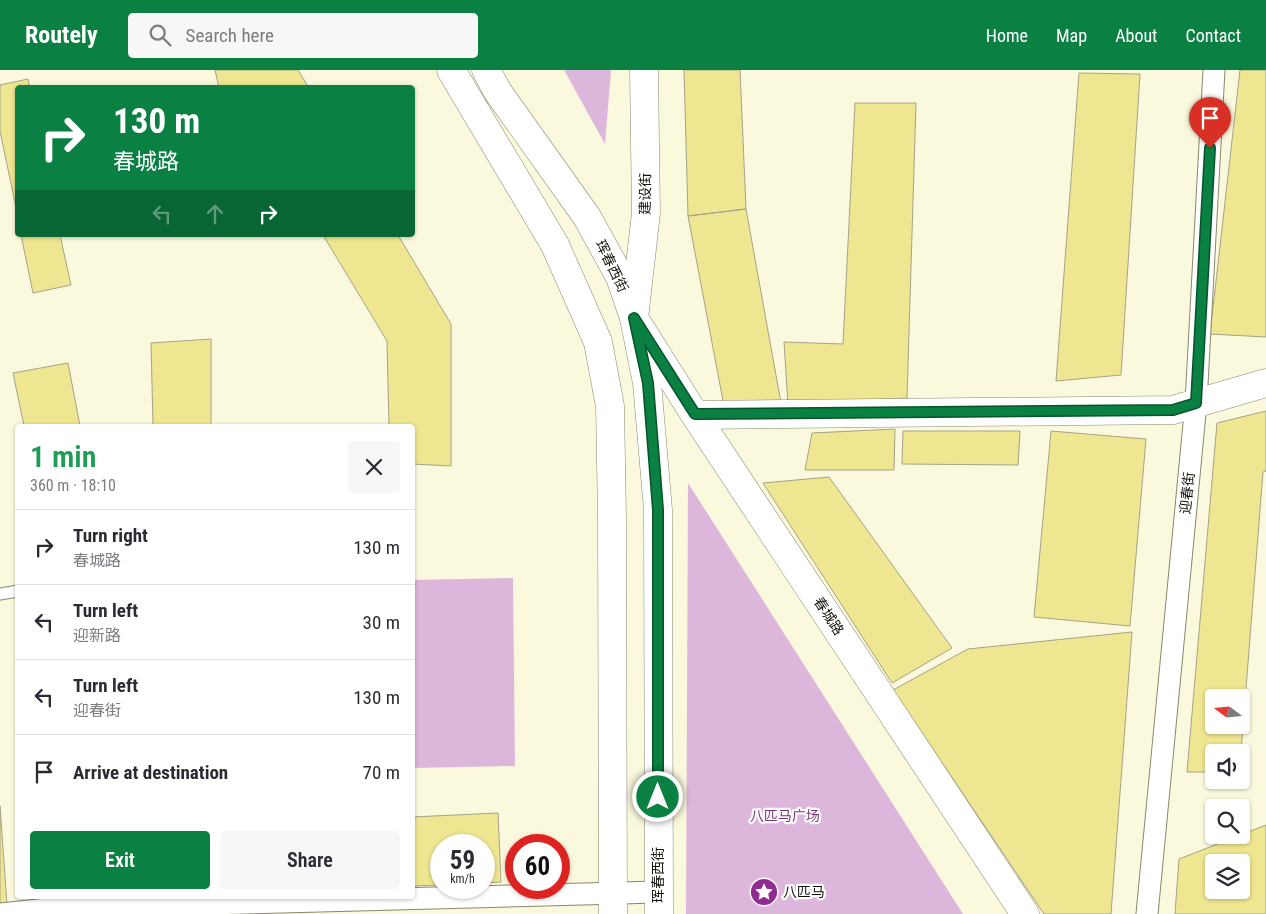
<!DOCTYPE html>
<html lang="en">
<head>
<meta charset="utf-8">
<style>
	:root { --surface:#fff; --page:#f7f7f7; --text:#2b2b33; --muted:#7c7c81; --line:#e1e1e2; --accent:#0b8043 }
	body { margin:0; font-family:"Roboto Condensed","Noto Sans SC",sans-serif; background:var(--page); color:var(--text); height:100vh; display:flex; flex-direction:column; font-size:19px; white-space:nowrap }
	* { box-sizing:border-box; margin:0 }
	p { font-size:16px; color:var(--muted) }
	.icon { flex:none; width:28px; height:28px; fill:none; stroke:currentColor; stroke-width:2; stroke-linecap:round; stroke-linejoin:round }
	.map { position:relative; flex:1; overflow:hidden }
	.panel { position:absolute; left:15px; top:354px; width:400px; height:475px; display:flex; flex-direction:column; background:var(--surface); border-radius:5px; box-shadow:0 1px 4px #0004 }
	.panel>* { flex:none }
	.guide { position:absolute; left:15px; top:15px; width:400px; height:152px; border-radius:5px; box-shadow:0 1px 4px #0004; background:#0b8043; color:#fff; overflow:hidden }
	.needle { width:32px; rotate:286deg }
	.tools { position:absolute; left:1205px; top:619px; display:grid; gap:10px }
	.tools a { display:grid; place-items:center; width:45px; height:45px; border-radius:5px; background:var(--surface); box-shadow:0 1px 4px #0004; font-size:25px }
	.speed { position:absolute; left:430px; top:764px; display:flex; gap:10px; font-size:25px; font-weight:700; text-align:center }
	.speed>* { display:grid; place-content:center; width:65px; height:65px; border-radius:50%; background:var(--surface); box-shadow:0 1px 4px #0004; line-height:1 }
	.speed small { font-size:12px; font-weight:400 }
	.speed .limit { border:8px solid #d22; background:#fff; color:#111 }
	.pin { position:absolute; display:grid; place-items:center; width:42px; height:42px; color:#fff; margin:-51px -21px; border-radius:50% 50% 50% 0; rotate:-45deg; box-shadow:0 0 5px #0007 }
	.pin .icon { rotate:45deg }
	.me { position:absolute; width:55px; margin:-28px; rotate:0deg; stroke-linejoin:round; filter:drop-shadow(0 0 4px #0008) }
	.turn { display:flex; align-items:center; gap:18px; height:105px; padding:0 15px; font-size:22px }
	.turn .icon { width:65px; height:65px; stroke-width:2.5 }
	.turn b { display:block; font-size:35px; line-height:42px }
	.lanes { display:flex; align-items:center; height:48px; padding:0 15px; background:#0003; justify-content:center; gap:25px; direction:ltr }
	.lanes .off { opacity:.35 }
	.round { display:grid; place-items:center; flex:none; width:52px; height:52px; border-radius:5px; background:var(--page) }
	.headline { display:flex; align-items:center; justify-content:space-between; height:85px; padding:0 15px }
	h1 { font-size:30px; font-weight:600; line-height:38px; color:#1e9e55 }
	.button { display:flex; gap:10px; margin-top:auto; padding:10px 15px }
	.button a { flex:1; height:58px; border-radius:5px; background:var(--accent); color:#fff; font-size:20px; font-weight:600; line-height:58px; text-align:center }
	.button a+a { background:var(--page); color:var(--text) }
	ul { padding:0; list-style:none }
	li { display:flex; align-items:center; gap:15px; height:75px; padding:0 15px; border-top:1px solid var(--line) }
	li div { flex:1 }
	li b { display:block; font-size:19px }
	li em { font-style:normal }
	header { display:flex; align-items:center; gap:30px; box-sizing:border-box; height:70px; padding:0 25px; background:var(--accent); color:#fff }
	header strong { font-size:24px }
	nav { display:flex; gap:28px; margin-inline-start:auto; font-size:18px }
	.search { width:350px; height:45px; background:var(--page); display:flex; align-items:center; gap:12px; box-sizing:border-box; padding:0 18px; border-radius:5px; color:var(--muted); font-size:19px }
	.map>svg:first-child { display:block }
	.green { fill:#dcb7db }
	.building { fill:#efe691; stroke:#a5a289; fill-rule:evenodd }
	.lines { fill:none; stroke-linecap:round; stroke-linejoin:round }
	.lane-casing { stroke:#89876e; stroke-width:13 }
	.street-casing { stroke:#89876e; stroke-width:23 }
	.secondary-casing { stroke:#89876e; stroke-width:29 }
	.primary-casing { stroke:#89876e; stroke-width:29 }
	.lane { stroke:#fff; stroke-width:11 }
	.street { stroke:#fff; stroke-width:21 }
	.secondary { stroke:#fff; stroke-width:28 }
	.primary { stroke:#fff; stroke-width:28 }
	.route-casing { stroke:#07532c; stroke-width:12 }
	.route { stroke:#0b8043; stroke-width:9 }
	.labels { text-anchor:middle; stroke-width:4.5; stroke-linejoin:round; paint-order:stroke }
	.street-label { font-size:14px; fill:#111007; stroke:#fff }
	.park-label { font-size:14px; fill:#7d357d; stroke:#fff }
	.poi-label { font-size:14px; fill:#111007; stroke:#fff; text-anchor:start }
</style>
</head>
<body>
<header>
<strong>Routely</strong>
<div class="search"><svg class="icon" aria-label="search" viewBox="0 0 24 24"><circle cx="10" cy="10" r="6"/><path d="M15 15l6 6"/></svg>Search here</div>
<nav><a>Home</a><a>Map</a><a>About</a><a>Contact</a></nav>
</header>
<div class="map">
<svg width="1266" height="844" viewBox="0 0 1266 844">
	<rect width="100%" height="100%" fill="#fbf9dd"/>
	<path class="green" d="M564 0H611L605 74Z
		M688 413 963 844H686Z
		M513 508 515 696 413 698V510Z"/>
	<path class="building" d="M215 0H298L309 18H219Z
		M684 0H740L746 139 688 146Z
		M1240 0H1266V267L1210 264Z
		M1079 3 1140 4 1121 305 1056 311Z
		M28 9 30 18H18V147L0 61V15Z
		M855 33H916L907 328 788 335 784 272 843 274Z
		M746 139 781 333 724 336 688 146Z
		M21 165H60L71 215 33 223Z
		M323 165H398L451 254V396L412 394V356H389L387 271Z
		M211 269V356H153L151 273Z
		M68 293 80 356H24L13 303Z
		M1266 341V401L1263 402 1241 682H1214V702H1187L1217 353ZM1214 628H1241V655H1214Z
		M895 359 894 400H805L812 363Z
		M903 361H1020L1018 395 902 394Z
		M1051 361 1146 369 1130 556 1034 547Z
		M829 407 952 578 892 613 763 413Z
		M1132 562 1111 844H1044L893 620 968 579Z
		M0 736 7 835H0Z
		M498 743 501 812 484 813V775H441V815L412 816V747Z
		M1266 755V844H1175L1179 789ZM1214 792H1241V820H1214Z"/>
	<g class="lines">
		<defs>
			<path id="lane" d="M0 524 18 521"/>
			<path id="street" d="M0 844 57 838 658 822
				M1147 844 1196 333 1214 0"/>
			<path id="secondary" d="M644 0 646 143 634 248 695 345 1025 844
				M695 345 1173 340 1266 313"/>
			<path id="primary" d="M451 0 555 175 598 272 610 336 612 447 613 844
				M486 0 498 22 587 147 620 207 634 248 647 313 658 440 659 844"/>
		</defs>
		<use href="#lane" class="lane-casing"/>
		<use href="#street" class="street-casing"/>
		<use href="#secondary" class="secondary-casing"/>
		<use href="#primary" class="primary-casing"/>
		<use href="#lane" class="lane"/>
		<use href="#street" class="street"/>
		<use href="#secondary" class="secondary"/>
		<use href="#primary" class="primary"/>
	</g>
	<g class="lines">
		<defs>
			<path id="route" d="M658 727V440L648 313 634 248 695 344 1173 340 1196 333 1210 78"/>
		</defs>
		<use href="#route" class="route-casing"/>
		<use href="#route" class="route"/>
	</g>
	<defs>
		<symbol id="sight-disc" viewBox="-11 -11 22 22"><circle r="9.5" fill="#902b91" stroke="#fff"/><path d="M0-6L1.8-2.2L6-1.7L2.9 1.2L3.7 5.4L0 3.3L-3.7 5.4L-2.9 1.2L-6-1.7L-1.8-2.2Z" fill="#fff"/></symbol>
	</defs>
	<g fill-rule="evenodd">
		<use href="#sight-disc" x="748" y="806" width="32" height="32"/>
	</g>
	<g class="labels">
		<g class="street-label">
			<text transform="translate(645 124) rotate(-89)" y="5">建设街</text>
			<text transform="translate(612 196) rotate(64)" y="5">珲春西街</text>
			<text transform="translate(1187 423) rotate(-84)" y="5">迎春街</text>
			<text transform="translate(829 546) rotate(57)" y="5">春城路</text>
			<text transform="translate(658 805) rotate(-90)" y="5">珲春西街</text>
		</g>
		<g class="park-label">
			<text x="785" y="751">八匹马广场</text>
		</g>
		<g class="poi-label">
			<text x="783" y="827">八匹马</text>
		</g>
	</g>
</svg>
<div class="tools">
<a><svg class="needle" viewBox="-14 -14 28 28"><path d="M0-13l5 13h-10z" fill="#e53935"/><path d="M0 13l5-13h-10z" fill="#7c7c81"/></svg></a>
<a><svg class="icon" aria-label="sound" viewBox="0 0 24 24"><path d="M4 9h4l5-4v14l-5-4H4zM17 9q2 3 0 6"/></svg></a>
<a><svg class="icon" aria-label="search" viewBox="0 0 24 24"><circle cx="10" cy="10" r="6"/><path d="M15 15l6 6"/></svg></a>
<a><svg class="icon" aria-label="layers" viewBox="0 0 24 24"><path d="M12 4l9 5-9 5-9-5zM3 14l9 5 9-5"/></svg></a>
</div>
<div class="speed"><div>59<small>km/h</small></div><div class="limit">60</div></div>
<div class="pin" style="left:1210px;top:78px;background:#d93025"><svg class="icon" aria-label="arrive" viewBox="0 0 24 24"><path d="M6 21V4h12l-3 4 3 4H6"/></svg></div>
<svg class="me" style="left:658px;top:727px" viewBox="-20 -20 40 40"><circle r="17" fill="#0b8043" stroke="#fff" stroke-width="3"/><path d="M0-11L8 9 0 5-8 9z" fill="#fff"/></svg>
<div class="guide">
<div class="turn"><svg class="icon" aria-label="right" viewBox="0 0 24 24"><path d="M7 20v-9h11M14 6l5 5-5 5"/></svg><div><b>130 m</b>春城路</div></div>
<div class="lanes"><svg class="icon off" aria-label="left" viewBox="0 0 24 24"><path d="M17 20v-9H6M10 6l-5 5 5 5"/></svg><svg class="icon off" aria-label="ahead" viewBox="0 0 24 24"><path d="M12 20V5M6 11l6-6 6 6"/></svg><svg class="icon" aria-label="right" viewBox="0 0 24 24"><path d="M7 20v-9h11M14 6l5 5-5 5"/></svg></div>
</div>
<section class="panel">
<div class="headline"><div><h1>1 min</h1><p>360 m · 18:10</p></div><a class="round"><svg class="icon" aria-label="close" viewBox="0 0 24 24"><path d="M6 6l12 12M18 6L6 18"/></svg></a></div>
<ul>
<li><svg class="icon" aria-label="right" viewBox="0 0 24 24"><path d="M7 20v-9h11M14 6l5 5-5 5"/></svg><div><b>Turn right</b><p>春城路</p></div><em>130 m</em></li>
<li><svg class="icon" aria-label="left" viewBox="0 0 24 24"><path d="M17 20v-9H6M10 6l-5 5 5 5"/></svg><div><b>Turn left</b><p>迎新路</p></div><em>30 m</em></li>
<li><svg class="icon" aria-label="left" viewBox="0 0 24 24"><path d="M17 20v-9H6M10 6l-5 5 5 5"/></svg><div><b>Turn left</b><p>迎春街</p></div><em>130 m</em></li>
<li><svg class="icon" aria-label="arrive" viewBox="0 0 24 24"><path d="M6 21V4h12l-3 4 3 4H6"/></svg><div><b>Arrive at destination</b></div><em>70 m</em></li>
</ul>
<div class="button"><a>Exit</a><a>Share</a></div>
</section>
</div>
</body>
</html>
